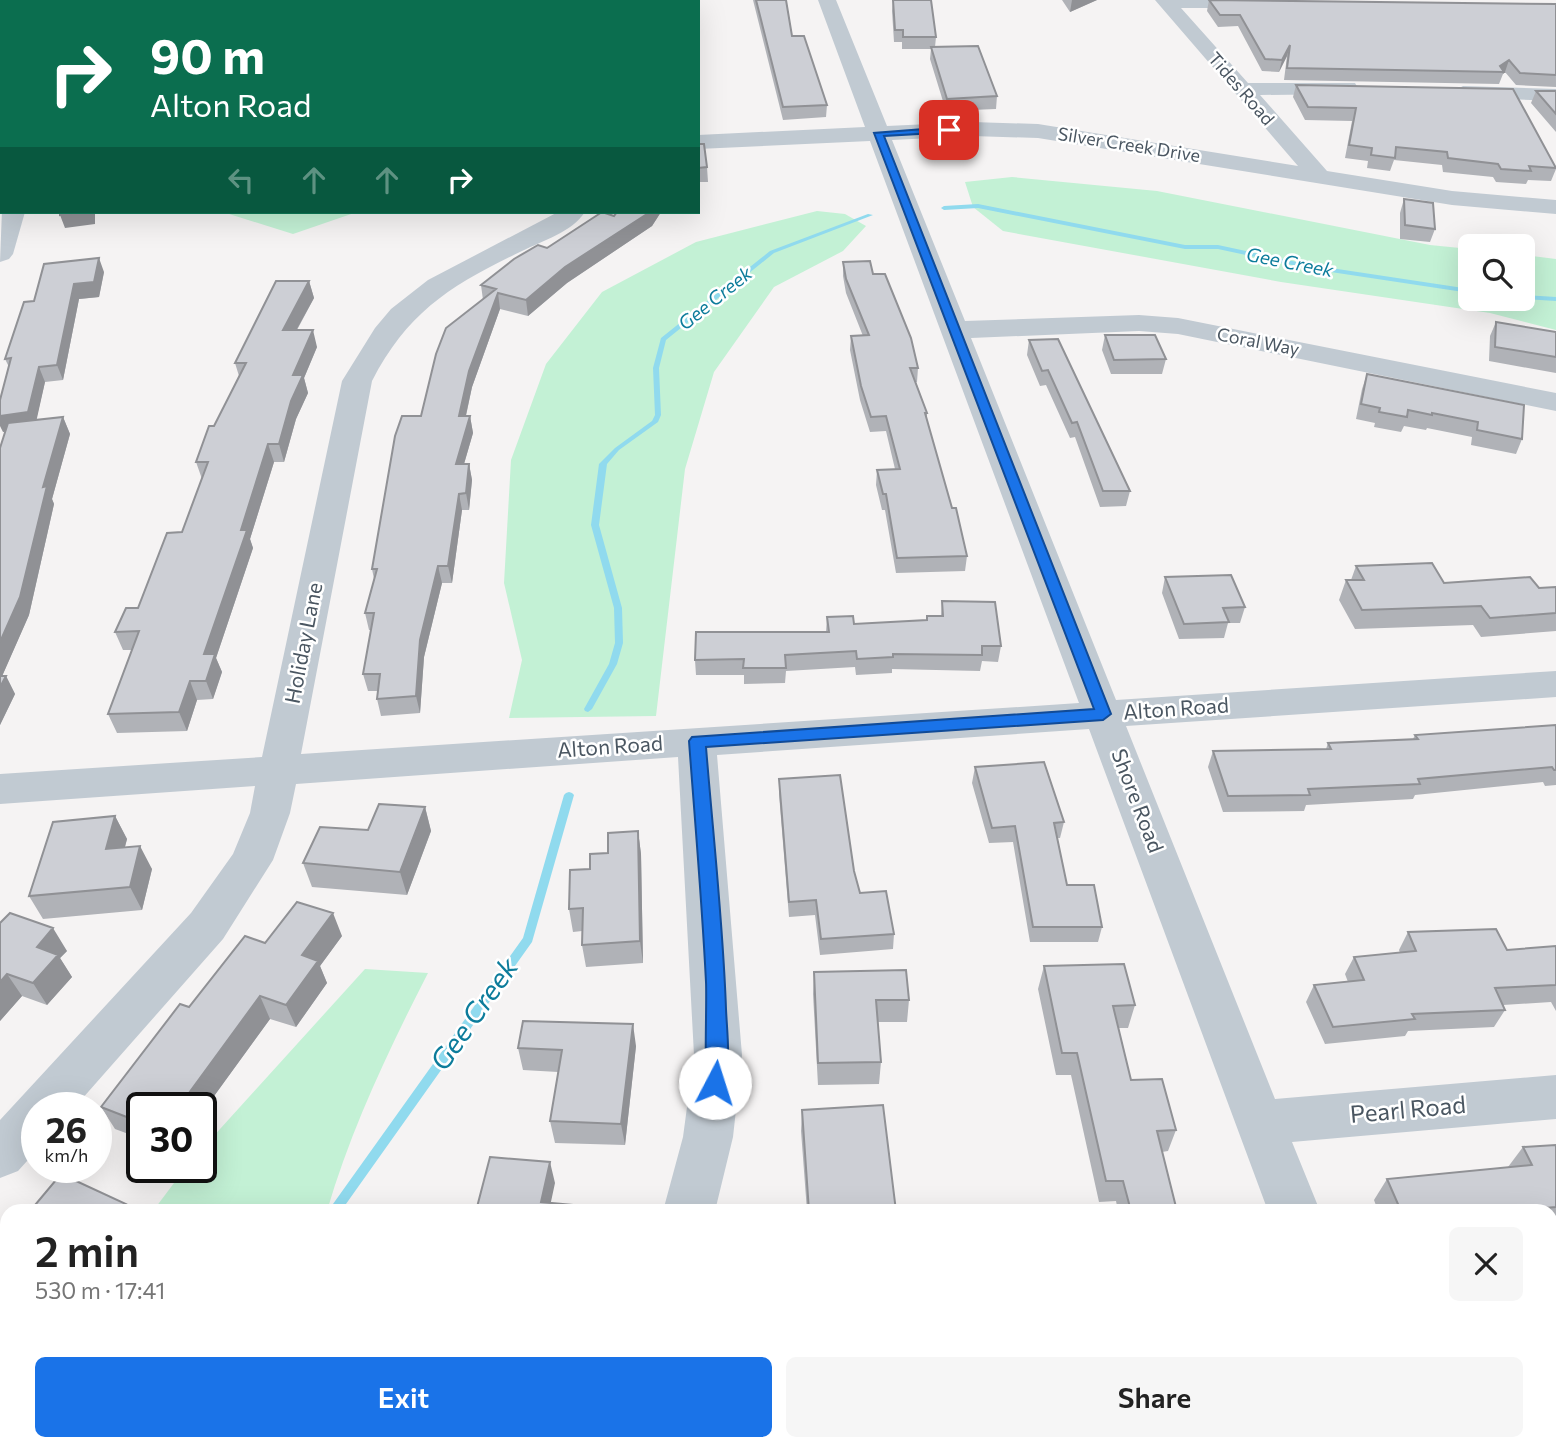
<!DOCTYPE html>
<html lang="en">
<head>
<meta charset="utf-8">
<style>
	:root { --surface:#fff; --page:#f6f6f6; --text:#222; --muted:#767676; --accent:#1a73e8 }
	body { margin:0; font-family:Commissioner,sans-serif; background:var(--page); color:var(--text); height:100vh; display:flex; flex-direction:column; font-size:26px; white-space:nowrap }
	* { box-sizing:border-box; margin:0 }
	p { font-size:23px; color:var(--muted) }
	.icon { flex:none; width:38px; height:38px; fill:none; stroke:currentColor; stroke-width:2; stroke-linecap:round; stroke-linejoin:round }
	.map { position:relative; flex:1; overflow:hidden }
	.details { position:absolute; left:0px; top:1204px; width:1558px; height:247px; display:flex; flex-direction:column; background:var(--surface); border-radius:21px 21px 0 0; box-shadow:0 7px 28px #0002 }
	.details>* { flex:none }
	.hud { position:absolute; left:0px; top:0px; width:700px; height:214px; box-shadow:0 7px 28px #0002; background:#0b6e4f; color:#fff; overflow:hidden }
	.controls { position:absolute; left:1458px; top:234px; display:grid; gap:14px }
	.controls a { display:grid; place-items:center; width:77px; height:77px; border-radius:10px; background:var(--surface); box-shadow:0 7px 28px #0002; font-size:35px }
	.speed { position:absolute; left:21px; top:1092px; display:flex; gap:14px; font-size:35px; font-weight:700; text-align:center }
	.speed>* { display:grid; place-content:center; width:91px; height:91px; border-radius:50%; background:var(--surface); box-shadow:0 7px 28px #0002; line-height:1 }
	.speed small { font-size:18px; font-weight:400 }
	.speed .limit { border:4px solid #111; border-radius:10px; background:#fff; color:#111 }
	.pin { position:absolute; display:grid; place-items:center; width:60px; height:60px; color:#fff; margin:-30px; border-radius:14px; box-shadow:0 4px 10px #0006 }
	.me { position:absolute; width:77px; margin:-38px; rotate:5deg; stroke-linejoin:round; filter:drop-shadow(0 0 5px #0008) }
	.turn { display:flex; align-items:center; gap:24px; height:147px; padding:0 35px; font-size:32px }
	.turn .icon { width:91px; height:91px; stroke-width:2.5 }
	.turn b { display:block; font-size:49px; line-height:60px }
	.lanes { display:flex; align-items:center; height:66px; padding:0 35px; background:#0003; justify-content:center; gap:35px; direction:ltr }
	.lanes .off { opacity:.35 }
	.round { display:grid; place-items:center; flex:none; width:74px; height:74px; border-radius:10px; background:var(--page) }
	.headline { display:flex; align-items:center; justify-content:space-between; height:119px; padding:0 35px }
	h1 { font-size:42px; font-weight:600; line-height:52px }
	.button { display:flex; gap:14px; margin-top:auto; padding:14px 35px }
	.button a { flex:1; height:80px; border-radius:10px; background:var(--accent); color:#fff; font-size:28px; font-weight:600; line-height:80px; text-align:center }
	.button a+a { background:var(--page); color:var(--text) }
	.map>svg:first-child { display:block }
	.green { fill:#c3f1d5 }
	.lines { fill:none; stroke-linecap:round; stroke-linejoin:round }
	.stream { fill:#90daee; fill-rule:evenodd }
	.minor { fill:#c1cad2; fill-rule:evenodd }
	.wall { fill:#b0b2b7 }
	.shaded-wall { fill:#909195 }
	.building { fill:#cdcfd5; stroke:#909195; stroke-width:2 }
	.route { fill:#1a73e8; stroke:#114b97; stroke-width:2 }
	.labels { text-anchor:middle; stroke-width:5; stroke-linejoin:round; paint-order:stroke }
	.far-street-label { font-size:18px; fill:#4a5661; stroke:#fff }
	.far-water-label { font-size:19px; font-style:italic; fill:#0c7c9b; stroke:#fff }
	.street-label { font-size:21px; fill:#4a5661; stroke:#fff }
	.near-street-label { font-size:24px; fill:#4a5661; stroke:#fff }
	.near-water-label { font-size:28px; font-style:italic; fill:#0c7c9b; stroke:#fff }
</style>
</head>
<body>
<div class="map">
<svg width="1556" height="1450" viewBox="0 0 1556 1450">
	<rect width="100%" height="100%" fill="#f5f3f3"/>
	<path class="green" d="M1012 177 1157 191 1430 245 1470 249V299H1522L1523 255 1556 259V330L1490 313 1281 282 1003 231 973 207 965 182Z
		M817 211 845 214 866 226 843 251 774 287 714 372 685 469 656 716 509 718 522 660 504 583 511 460 546 364 602 292 696 242Z
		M229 212H357L293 234 226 213Z
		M365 969 428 973C389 1049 351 1129 327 1211H153L186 1167H201V1150Z
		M1551 1371H1556V1450H1424L1422 1444H1550Z
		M25 1444H268L267 1450H22Z"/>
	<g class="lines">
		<path class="stream" d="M978 204 1185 245H1218L1311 265 1470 289V293L1311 269 1218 249H1185L978 208 944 210 941 208 944 206Z
			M868 214 873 215 774 253 666 340 659 368 661 415 658 422 619 450 607 464 599 525 622 608 623 643 617 664 592 709 588 712 585 711 584 709 609 664 615 643 614 608 591 525 599 464 615 448 652 421 655 415 653 368 661 338 770 251Z
			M1522 295 1556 297V301L1522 299Z
			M569 792 572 793 574 795 532 942 341 1211H328L523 938 564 795 566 793Z
			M195 1444H209L206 1450H192Z"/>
		<path class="minor" d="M93 0H111L92 2Z
			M289 0H307L288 2Z
			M581 0H599L600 2H581Z
			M818 0H836L887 126 972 122 1038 124 1298 166 1155 0H1268L1267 6 1260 8H1181L1248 83H1355L1358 88 1347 94 1260 95 1327 171 1452 191 1556 200V214L1452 205 1038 138 972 136 892 140 965 321 1139 315 1178 318 1556 393V411L1178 334 1139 331 971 338 1116 700 1556 671V697L1126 726 1275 1099 1556 1075V1119L1292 1142 1320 1211H1268L1089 729 717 755 742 1055 733 1137 715 1211H663L683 1137 694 1055 678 757 296 784 290 813 273 860 223 939 74 1108H37V1150L18 1171 0 1178V1120L191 913 233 854 250 813 255 786 0 804V774L262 757 342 381 375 328 391 309 428 280 558 212H585C572 232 542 241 522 251 453 284 408 311 372 381L301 754 1079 703 870 141 698 149V135L865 127Z
			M1463 86 1556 89V101L1455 97 1452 92Z
			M2 210 25 212 13 254 9 259 0 262Z
			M623 1444H681V1450H623Z
			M1354 1444H1412L1415 1450H1357Z"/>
	</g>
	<path class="wall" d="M753 0H786L792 36 827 105 826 117 783 120Z
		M893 0 936 37 935 47 997 96 996 109 946 111 930 59 931 49H902V42H894L892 11Z
		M1062 0H1097L1070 12Z
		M1209 0 1556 4V87L1516 85 1505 72 1503 74 1499 84 1284 80 1287 56 1279 72 1262 71 1238 26 1218 27 1207 11Z
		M1296 85 1556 167V169L1551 181 1528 180 1526 184 1496 182 1493 177 1443 172 1442 165 1394 160 1390 171 1367 168 1368 161 1345 158 1352 121 1305 120 1293 97Z
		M1536 91H1556V132L1531 103Z
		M698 144 707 167 708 182H698Z
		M1404 199 1435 229 1430 242 1400 239V213Z
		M617 212H661L652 226 567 283 528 316 500 309 472 387 466 416H470L473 433 464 464H469L472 480 469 510H462L452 583H442L424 657 420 713 381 716 377 699 378 691H368L363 674 371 630H369L365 613 374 579 372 569 421 416 483 300 481 285 547 248 614 216Z
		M843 262 873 274 918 368 917 382H916L927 413V421L952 508 967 556 965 571 896 573 885 510H882L876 485 877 470 895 469 886 431 870 432 860 400 850 350 851 336H863L846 293 843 276Z
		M104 272 99 297 79 299 63 380 45 382 36 420 63 417 70 434 52 499 54 504 29 615 2 676H6L15 694 0 725V448L6 431 3 432 9 367 5 359 34 301Z
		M309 281 314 298 297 330 317 347 304 378 308 393 296 419 284 462H274L250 539 253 548 216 658 222 672 213 699 197 700 187 731 117 733 108 714 132 650H123L115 632 138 608 182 532 202 479 196 462 239 376 235 363Z
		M1496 322 1556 332V373L1489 361 1490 336Z
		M1105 335 1166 359 1162 374H1111L1102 350Z
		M1029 340 1130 491 1126 506 1100 507 1075 437 1070 438 1046 385 1040 386 1027 355Z
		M1367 374 1522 439 1516 454 1471 445 1472 437 1427 428 1426 430 1404 426 1401 432 1374 427 1375 423 1356 419 1362 389Z
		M1356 566 1444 583 1539 588 1556 587V631L1481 637 1473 625 1355 629 1339 600 1346 580H1351Z
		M1165 577 1245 607 1240 623H1228L1224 638 1179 639 1162 593Z
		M942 601 1001 646 998 662 982 661 980 671 892 669V673L856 675 855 667 786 671 785 683 744 684V675H696L695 660 826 632 827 617 854 624 926 621 927 616H941Z
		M1556 725V785L1545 786 1543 782 1415 795 1413 799 1306 805 1304 811 1223 812 1208 767 1213 751 1326 749 1328 743 1413 739 1415 735Z
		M975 767 1064 822 1060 838H1057L1067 885 1102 927 1098 942H1030L1013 842 989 843 972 783Z
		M779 779 854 871 860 893 894 934 893 949 820 955 815 915 789 917 779 794Z
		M425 807 431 831 407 895 312 887 303 863 368 830Z
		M115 816 127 839 125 847 152 869 142 910 43 919 29 896Z
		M638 831 641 854 643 963 586 967 582 945V931L573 932 569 909 590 869 608 853Z
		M0 923 67 951 60 958 72 977 47 1005 22 996 0 1021Z
		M1408 932 1507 950 1556 946V1011L1551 1002 1503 1005 1505 1010 1494 1027 1408 1031 1405 1036 1325 1044 1306 1002 1314 985 1348 982 1345 974 1354 957 1400 953 1399 950Z
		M342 936 320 966 327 983 296 1027 270 1019 201 1114V1108H142V1139L115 1129 101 1107 265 943Z
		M1044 966 1135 1005 1128 1028H1118L1131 1080 1176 1130 1168 1151 1162 1152 1177 1211H1118L1116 1201 1099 1202 1071 1075H1056L1038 989Z
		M814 972 909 1000 907 1022H878L881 1062 879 1084 818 1085 813 994Z
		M636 1046 625 1145 555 1143 550 1121 558 1072 523 1070 518 1048Z
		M802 1110 896 1211H807L801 1131Z
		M1556 1145V1226H1550V1211H1378L1374 1200 1387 1179 1508 1167 1523 1147Z
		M7 1239V1298L0 1295V1248Z
		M1161 1444H1247L1248 1450H1162Z"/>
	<path class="shaded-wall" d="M50 0H63L62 2H49Z
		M1072 0H1097L1070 12Z
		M1290 45 1287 56 1279 72 1282 60Z
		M1509 60 1505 72 1503 74 1500 66Z
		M2 83V105L0 108V87Z
		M79 212H95V224L65 228 60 215Z
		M650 212H661L652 226 567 283 528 316 526 300 565 267Z
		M99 258 104 272 99 297 79 299 63 380 57 365 74 284Z
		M309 281 314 298 287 347 283 330Z
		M498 293 500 309 472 387 462 433 459 416 469 371Z
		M313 330 317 347 304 378 308 393 296 419 284 462 279 444 293 375Z
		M39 367 45 382 35 427 3 432 0 426V416Z
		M470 416 473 433 459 481 456 464Z
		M63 417 70 434 52 499 54 504 29 615 0 681V642Z
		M268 444 274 462 250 539 253 548 216 658 222 672 213 699 206 681 204 654 241 530Z
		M469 464 472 480 469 510 466 493Z
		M459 494 462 510 452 583 448 566Z
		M438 566 442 583 424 657 420 713 416 696 420 640Z
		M6 676 15 694 0 725V687Z
		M190 681 197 700 187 731 179 712Z
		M425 807 431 831 407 895 400 872Z
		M115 816 127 839 118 872 106 849Z
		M638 831 641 854 643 963 640 941Z
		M140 846 152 869 142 910 130 887Z
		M333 913 342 936 320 966 327 983 296 1027 286 1005 302 955Z
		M53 928 67 951 60 958 72 977 47 1005 33 983 37 947Z
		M7 974 22 996 0 1021V982Z
		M260 996 270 1019 201 1114V1108H178Z
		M633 1024 636 1046 625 1145 621 1124Z
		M550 1162 555 1183 549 1211 541 1202Z
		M126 1204 131 1211H120Z
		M7 1379V1444L5 1450H0V1397Z
		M540 1444H548L547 1450H539Z"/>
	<path class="building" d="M17 0H50L49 2H15Z
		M128 0H162L161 2H127Z
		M226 0H255L254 2H225Z
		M331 0H366V2H330Z
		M530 0H556V2H530Z
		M635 0H673L674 2H635Z
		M756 0H786L792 36H804L827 105 783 107Z
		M893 0H931L936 37H903V30H895Z
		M1209 0 1556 4V75L1520 73 1509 60 1500 66 1504 72 1287 68 1290 45 1282 60 1265 59 1240 15H1220Z
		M2 25V83L0 87V27Z
		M978 46 997 96 947 99 931 47Z
		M1296 85 1513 89 1556 168 1529 166 1531 171 1501 169 1498 164 1448 158 1447 152 1396 147 1395 158 1371 155 1372 148 1349 145 1356 108 1308 107Z
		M1536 91H1556V114Z
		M698 144H704L707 167 698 168Z
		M1404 199 1433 203 1435 229 1405 225Z
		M60 212H79L60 215Z
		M602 212 614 216 617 212H650L565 267 526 300 498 293 469 371 459 416H470L456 464H469L466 493 459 494 448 566H438L420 640 416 696 377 699 380 674H363L374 613H365L377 569H372L395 436 402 416H421L436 354 446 328 496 289 481 285 514 259 538 245 547 248Z
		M99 258 94 282 74 284 57 365 39 367 28 412 0 416V400L11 358 5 359 24 302 34 301 44 264Z
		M870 261 873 274H885L911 338 918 368H910L927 413H925L952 508H956L967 556 897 558 886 494H883L877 470 900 469 886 416 871 417 861 386 851 336 869 335 846 279 843 262Z
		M276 281H309L283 330H313L293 375H303L291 401 279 444H268L241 530H247L204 654H215L206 681H190L179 712 108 714 139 631 115 632 126 608H138L167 533 182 532 208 462H196L209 426H214L246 363H235Z
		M1496 322 1556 332V357L1495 347Z
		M1105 335H1155L1166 359 1114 360Z
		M1058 339 1130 491H1103L1077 422 1072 423 1048 370 1042 371 1029 340Z
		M1367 374 1524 405 1522 439 1477 430 1478 422 1432 413V415L1408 410 1407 417 1379 412 1380 408 1361 404Z
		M63 417 43 487 47 486 20 597 0 642V448L8 423Z
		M1432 563 1444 583 1530 577 1539 588 1556 587V613L1490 618 1481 606 1362 610 1346 580H1364L1356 566Z
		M1231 575 1245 607 1223 608 1229 622 1184 624 1165 577Z
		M942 601 995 602 1001 646H982V655L893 654V657L857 659 856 651 785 655 786 668H743L744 659 695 660 696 632H829L827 617 853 616 854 624 927 620V616H943Z
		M0 676H6L0 687Z
		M1556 725V770H1554L1552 767 1418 779 1420 784 1308 789 1310 795 1228 796 1213 751 1331 749 1328 743 1418 739 1415 735Z
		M1044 762 1064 822 1054 823 1067 885H1094L1102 927H1033L1015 826 992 828 975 767Z
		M840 775 854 871 860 893 886 891 894 934 821 939 816 900 789 902 779 779Z
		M379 804 425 807 400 872 303 863 320 827 368 830Z
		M115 816 106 849 140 846 130 887 29 896 53 822Z
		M638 831 640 941 582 945 583 908 569 909 570 870 590 869V854L608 853V833Z
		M297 902 333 913 302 955 318 961 286 1005 260 996 178 1108H142V1123L101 1107 180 1004 189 1007 245 936 265 943Z
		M10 913 53 928 37 947 58 955 33 983 7 974 0 982V923Z
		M1496 929 1507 950 1556 946V985L1495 988 1505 1010 1412 1014 1415 1019 1333 1027 1314 985 1364 980 1354 957 1416 951 1408 932Z
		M1124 964 1135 1005 1113 1006 1131 1080 1162 1079 1176 1130 1157 1131 1177 1211H1131L1123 1181H1106L1077 1053H1062L1044 966Z
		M906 970 909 1000H876L881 1062 818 1063 814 972Z
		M523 1021 633 1024 621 1124 550 1121 562 1050 518 1048Z
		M883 1105 896 1211H809L802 1110Z
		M1556 1145V1207L1511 1211H1401L1387 1179 1532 1165 1523 1147Z
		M490 1157 550 1162 541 1202 583 1206 582 1211H476Z
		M61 1174 126 1204 120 1211H30Z
		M7 1239V1287L0 1284V1248Z
		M0 1379H7L0 1397Z
		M460 1444H540L539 1450H459Z
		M765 1444H865V1450H765Z
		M1174 1444H1247L1248 1450H1175Z"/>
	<path class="route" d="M949 127 952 132 884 136 1111 714 1103 720 706 747C713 834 723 922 726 1009 727 1034 732 1066 722 1089L715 1092 707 1089C704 1081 707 1000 706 982 702 902 695 822 689 741L692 737 1094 709 874 133Z"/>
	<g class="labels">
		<g class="far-street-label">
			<text transform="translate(1241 89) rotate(49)" y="6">Tides Road</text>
			<text transform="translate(1129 145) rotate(9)" y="6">Silver Creek Drive</text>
			<text transform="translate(1258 342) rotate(11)" y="6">Coral Way</text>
		</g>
		<g class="far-water-label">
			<text transform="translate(1290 262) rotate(11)" y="7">Gee Creek</text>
			<text transform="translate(715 298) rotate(-39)" y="7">Gee Creek</text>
		</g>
		<g class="street-label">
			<text transform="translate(304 643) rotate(-79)" y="7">Holiday Lane</text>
			<text transform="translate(1176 709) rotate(-4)" y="7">Alton Road</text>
			<text transform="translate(610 747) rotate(-4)" y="7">Alton Road</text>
			<text transform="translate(1137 801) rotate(69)" y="7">Shore Road</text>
		</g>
		<g class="near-street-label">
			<text transform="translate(1408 1110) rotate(-5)" y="8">Pearl Road</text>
		</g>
		<g class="near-water-label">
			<text transform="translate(474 1014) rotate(-55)" y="10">Gee Creek</text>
		</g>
	</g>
</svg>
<div class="controls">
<a><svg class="icon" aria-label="search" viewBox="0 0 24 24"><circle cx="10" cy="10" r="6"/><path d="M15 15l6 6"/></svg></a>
</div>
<div class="speed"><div>26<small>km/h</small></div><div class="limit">30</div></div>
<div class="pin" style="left:949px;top:130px;background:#d93025"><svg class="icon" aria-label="arrive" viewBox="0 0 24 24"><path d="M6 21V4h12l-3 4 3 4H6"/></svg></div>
<svg class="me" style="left:715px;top:1083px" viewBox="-20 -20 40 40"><circle r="19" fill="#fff"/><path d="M0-13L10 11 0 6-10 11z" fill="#1a73e8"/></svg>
<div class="hud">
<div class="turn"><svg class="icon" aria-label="right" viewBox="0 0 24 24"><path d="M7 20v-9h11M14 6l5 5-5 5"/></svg><div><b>90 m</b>Alton Road</div></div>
<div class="lanes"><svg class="icon off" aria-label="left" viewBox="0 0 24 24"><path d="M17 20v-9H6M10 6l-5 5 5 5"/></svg><svg class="icon off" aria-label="ahead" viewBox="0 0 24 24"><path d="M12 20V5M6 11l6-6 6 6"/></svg><svg class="icon off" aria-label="ahead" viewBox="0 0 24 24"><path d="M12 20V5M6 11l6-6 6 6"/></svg><svg class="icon" aria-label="right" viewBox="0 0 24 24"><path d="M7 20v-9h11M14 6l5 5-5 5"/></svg></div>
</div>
<section class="details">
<div class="headline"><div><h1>2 min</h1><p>530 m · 17:41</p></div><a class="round"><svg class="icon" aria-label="close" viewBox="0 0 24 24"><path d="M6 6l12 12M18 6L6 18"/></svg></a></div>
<div class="button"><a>Exit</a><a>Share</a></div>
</section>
</div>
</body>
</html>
